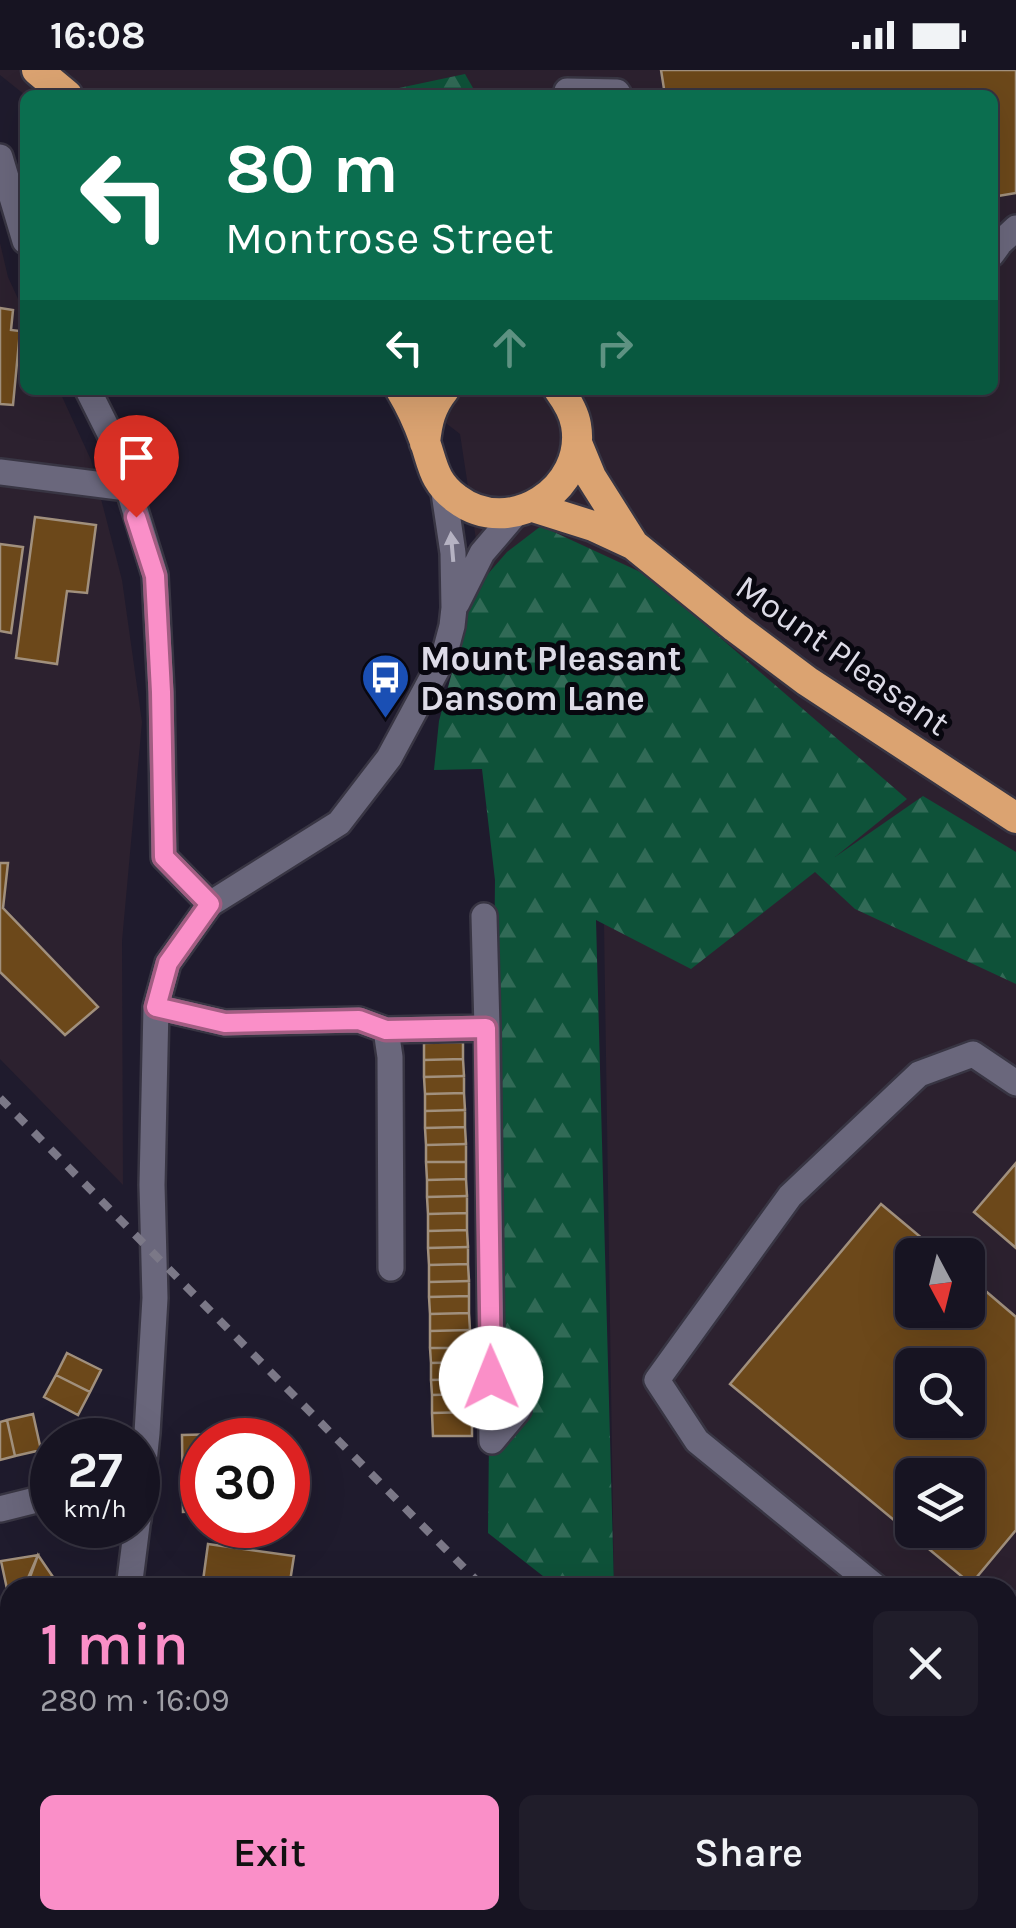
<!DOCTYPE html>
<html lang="en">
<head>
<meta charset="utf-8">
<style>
	:root { --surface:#171422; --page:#201d2a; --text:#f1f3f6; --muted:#9e9ea5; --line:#363340; --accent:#fa8fc8 }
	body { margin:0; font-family:Karla,sans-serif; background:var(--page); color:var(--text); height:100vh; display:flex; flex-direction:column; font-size:38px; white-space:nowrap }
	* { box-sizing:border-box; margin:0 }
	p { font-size:32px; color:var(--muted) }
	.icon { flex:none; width:55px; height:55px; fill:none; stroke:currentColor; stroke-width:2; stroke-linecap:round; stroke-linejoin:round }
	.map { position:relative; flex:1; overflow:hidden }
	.panel { position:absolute; left:0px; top:1508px; width:1018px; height:352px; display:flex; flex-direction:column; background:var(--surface); border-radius:30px 30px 0 0; box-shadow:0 10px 40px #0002,0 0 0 2px var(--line) }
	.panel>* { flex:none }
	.banner { position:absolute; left:20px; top:20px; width:978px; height:305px; border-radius:15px; box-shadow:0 10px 40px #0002,0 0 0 2px var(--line); background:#0b6e4f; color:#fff; overflow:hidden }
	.needle { width:65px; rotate:173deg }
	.controls { position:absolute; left:895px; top:1168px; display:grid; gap:20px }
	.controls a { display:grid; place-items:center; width:90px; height:90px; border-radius:15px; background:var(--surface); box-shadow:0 10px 40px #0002,0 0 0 2px var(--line); font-size:50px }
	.speed { position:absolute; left:30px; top:1348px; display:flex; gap:20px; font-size:50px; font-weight:700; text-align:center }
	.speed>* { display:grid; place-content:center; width:130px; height:130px; border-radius:50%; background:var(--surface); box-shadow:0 10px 40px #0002,0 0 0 2px var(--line); line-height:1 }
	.speed small { font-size:25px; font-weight:400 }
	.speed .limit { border:15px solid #d22; background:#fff; color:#111 }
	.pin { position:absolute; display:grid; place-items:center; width:85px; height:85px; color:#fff; margin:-102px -42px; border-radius:50% 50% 50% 0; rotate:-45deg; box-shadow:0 0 10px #0007 }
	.pin .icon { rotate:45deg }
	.me { position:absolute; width:110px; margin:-55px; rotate:359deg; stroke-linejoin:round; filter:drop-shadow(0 0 8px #0008) }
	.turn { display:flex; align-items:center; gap:35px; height:210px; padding:0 40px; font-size:45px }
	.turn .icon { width:130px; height:130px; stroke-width:2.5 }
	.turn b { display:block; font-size:70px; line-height:85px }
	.lanes { display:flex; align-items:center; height:95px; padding:0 40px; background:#0003; justify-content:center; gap:50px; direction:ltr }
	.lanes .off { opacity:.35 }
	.round { display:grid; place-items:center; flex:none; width:105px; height:105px; border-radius:15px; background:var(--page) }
	.headline { display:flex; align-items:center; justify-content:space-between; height:170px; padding:0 40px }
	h1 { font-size:60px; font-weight:600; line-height:75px; color:var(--accent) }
	.primary-button { display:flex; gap:20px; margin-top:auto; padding:20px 40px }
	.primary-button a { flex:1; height:115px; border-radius:15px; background:var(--accent); color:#111; font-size:40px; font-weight:600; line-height:115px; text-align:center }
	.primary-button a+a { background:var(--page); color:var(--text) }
	.status { display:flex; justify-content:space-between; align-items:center; height:70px; padding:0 50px; background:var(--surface); direction:ltr }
	.status svg { height:28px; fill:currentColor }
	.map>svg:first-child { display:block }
	.industrial { fill:#2c212f; fill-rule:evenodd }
	.forest { fill:url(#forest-firs) }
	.park { fill:url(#park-crowns) }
	.building { fill:#6c481a; stroke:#a1907d; stroke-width:2.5; fill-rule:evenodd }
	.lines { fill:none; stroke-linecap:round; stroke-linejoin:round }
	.minor-casing { stroke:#383543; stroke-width:30 }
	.highway-casing { stroke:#383543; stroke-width:35 }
	.minor { stroke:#6a677c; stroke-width:25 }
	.highway { stroke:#dba371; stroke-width:30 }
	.rail { stroke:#7b7887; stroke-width:8; stroke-dasharray:12 12; stroke-linecap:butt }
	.oneway { fill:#b5b2c2 }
	.route-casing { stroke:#a25d82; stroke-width:25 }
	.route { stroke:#fa8fc8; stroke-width:18 }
	.labels { text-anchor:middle; stroke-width:10; stroke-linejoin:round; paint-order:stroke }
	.street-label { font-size:35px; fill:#dddbe7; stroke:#08070f }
	.poi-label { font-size:35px; font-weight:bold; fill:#dddbe7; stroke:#08070f; text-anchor:start }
</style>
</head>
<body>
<div class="status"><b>16:08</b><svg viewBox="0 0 49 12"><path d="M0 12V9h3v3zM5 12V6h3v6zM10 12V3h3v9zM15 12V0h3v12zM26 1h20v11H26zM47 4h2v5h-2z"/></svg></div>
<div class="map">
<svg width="1016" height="1858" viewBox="0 0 1016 1858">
	<defs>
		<pattern id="forest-firs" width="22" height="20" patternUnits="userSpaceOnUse" patternTransform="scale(2.5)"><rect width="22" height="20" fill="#0e5239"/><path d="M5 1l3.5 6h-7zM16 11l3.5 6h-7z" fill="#316a56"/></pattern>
		<pattern id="park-crowns" width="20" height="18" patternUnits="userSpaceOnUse" patternTransform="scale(2.5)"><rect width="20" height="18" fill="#0a432e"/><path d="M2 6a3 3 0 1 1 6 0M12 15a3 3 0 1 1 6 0" fill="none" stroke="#2d5e4c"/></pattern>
	</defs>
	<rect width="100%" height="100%" fill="#1f1b2d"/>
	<path class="industrial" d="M0 0H1016V1858H937L928 1850H1008V1518L614 1517 604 854 528 813 460 364 403 320H992V25H25L0 5ZM912 1185H968V1240H912ZM912 1295H968V1350H912ZM912 1405H968V1460H912Z
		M0 173 8 207 25 244V320H59L91 390 122 510 142 652 122 871 123 1115 0 989Z"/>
	<path class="forest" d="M465 4 477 25H400L399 18Z
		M541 456 649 506 907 729 835 787 923 726 1016 782V914L855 839 815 802 691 899 596 850 614 1517H557L488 1463 495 810 482 699 434 700 439 651 474 520 507 482Z
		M442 1850H535L534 1858H432Z"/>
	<path class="park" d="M525 1850H731L739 1858H516Z"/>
	<path class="building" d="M661 0H1016V123L992 127V25H665Z
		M0 238 13 240 11 260 20 261 13 335 0 334Z
		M35 447 96 455 87 523 67 521 57 594 16 588Z
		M0 474 23 477 11 563 0 561Z
		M0 793H8L3 838 98 937 65 965 0 902Z
		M463 972V989L424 990V973Z
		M463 989 464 1006 424 1007V990Z
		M464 1006V1023L425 1024 424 1007Z
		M464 1023 465 1040 425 1041V1024Z
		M465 1040V1057L425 1058V1041Z
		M465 1057 466 1074 426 1075 425 1058Z
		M466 1074V1092H426V1075Z
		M426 1092H466V1109L427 1110Z
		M1016 1093V1178L974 1142Z
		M466 1109 467 1126 427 1127V1110Z
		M467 1126V1143L428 1144 427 1127Z
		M881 1134 942 1185H912V1240H968V1206L1016 1247V1460L971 1514 730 1314ZM912 1295H968V1350H912ZM912 1405H968V1460H912Z
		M467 1143V1160L428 1161V1144Z
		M467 1160 468 1177 428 1178V1161Z
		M468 1177V1194L429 1195 428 1178Z
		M468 1194 469 1211 429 1212V1195Z
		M469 1211V1226L429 1227V1212Z
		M469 1226V1243L430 1244 429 1227Z
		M469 1243 470 1260 430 1261V1244Z
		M470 1260V1278H430V1261Z
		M430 1278H470V1292L431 1293Z
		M67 1283 101 1300 90 1322 56 1305Z
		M470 1292 471 1309 431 1310V1293Z
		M56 1305 90 1322 78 1345 44 1327Z
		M471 1309V1324L432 1325 431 1310Z
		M471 1324 472 1342 432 1343V1325Z
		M472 1342V1366H433L432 1343Z
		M33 1344 41 1380 15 1386 7 1350Z
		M7 1350 15 1386 0 1390V1352Z
		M223 1364 224 1370H202V1441L183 1442 182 1365Z
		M208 1474 294 1486 289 1518H202Z
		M38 1485 53 1507 37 1518H26Z
		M38 1485 25 1515 7 1519 1 1491Z
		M0 1644 10 1648V1673L0 1669Z
		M0 1669 10 1673V1690L7 1697 0 1693Z
		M89 1850H121L117 1858H104Z"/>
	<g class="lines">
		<defs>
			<path id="minor" d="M567 21 617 22 619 25
				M0 87 25 171
				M992 184 1000 173 1016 158
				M88 320 114 372 155 505 161 622 164 787 210 834
				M0 402 127 418
				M457 533 482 483 517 442
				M156 937 225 953 359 950 386 960 390 987 391 1198
				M487 958C489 1096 490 1234 492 1371L518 1340 491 1308
				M386 960 487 958 484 846
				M0 1439 52 1426
				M138 1450 147 1363 155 1228 152 1115 156 937 168 893 210 834 339 753 389 688 444 586 452 556 454 538 453 483 443 416
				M129 1518 137 1455
				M877 1518 697 1371 657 1310 790 1126 919 1004 973 984 1016 1013
				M1008 1545 1016 1535
				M1008 1599 1016 1607
				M0 1634 10 1636
				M1008 1691 1016 1700
				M13 1858 18 1850
				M230 1858 233 1850"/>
			<path id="highway" d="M37 0 67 25
				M401 320C410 335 418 352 424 369 433 394 433 412 457 429 510 469 587 419 576 355 574 342 567 331 559 320
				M425 373C427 352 431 336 444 320
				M577 373 591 407 632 472
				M533 437 593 456 634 475 735 557 807 611 1016 748"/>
		</defs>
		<use href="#minor" class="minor-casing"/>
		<use href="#highway" class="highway-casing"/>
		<use href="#minor" class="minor"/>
		<use href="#highway" class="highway"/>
		<path class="rail" d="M0 1028 484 1518
			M822 1850 831 1858"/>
	</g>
	<defs><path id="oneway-solid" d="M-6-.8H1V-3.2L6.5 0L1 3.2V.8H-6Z" transform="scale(2.5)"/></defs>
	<use class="oneway" href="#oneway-solid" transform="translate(452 477) rotate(-95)"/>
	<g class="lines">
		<defs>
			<path id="route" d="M136 447 155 506 161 622 164 787 210 834 168 893 156 937 225 953 359 950 386 960 486 958 491 1308"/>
		</defs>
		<use href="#route" class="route-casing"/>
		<use href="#route" class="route"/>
	</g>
	<defs>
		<symbol id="bus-pin" viewBox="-11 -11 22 30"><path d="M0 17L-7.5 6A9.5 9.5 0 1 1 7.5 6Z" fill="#1a4fb4" stroke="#08070f"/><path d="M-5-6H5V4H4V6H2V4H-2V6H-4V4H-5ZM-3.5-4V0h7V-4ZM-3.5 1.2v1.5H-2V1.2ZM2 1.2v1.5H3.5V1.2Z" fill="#fff"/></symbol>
	</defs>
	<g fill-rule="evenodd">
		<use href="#bus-pin" x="358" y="580" width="55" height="75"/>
	</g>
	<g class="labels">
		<g class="street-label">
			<text transform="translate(843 585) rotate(35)" y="12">Mount Pleasant</text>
		</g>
		<g class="poi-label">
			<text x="420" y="600">Mount Pleasant<tspan x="420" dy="40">Dansom Lane</tspan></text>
		</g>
	</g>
</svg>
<div class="controls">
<a><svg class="needle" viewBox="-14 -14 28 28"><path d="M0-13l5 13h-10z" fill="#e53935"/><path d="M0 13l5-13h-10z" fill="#9e9ea5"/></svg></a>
<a><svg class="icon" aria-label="search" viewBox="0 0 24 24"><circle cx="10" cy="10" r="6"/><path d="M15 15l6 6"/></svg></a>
<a><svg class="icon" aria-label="layers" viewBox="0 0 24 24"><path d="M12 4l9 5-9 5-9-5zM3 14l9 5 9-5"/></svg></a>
</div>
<div class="speed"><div>27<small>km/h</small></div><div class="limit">30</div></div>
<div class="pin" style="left:136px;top:447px;background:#d93025"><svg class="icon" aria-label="arrive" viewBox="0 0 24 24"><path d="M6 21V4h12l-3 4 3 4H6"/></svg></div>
<svg class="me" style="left:491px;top:1308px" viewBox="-20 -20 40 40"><circle r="19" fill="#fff"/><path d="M0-13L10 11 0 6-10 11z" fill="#fa8fc8"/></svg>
<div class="banner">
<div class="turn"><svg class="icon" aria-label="left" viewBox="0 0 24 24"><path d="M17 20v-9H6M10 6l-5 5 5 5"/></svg><div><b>80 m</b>Montrose Street</div></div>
<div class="lanes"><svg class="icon" aria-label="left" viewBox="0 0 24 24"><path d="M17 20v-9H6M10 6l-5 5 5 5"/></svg><svg class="icon off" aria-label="ahead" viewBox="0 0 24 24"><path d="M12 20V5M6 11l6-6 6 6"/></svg><svg class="icon off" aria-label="right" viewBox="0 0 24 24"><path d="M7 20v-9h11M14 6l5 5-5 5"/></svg></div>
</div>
<section class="panel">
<div class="headline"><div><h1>1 min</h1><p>280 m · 16:09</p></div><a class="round"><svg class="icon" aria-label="close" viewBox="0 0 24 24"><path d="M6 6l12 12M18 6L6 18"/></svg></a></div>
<div class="primary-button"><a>Exit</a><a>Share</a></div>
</section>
</div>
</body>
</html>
